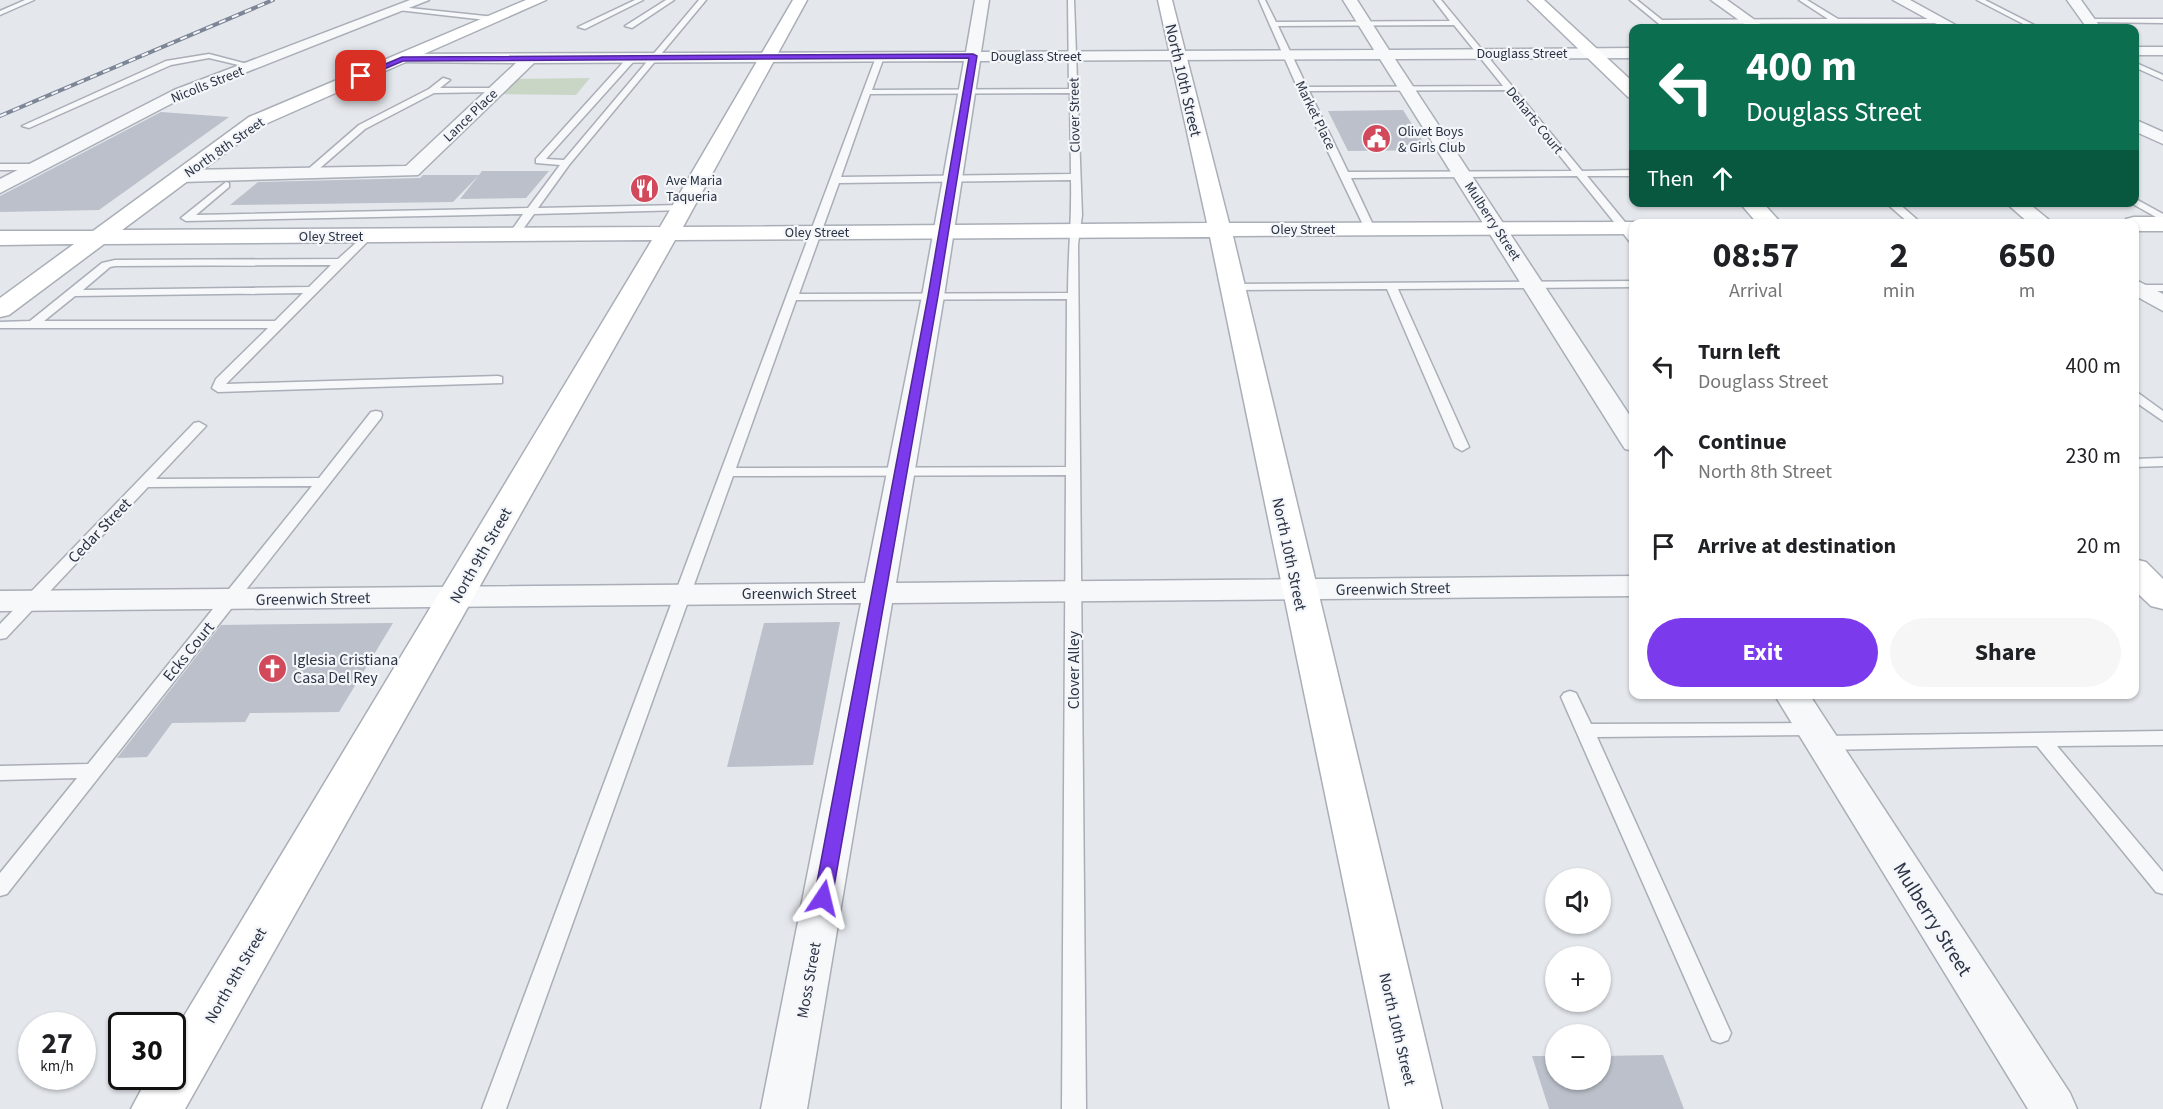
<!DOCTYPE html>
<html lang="en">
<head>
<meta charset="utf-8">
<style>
	:root { --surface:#fff; --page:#f6f6f6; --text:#202124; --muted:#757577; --accent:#7c3aed }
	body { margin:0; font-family:"Source Sans 3",sans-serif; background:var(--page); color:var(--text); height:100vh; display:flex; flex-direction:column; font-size:22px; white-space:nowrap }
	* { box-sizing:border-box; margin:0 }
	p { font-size:20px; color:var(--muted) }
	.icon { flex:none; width:33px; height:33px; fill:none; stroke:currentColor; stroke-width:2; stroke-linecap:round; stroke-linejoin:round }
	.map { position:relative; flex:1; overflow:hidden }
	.panel { position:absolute; left:1629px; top:219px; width:510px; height:480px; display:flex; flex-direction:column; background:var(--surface); border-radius:12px; box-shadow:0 2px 4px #0004 }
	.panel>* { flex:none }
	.hud { position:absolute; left:1629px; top:24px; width:510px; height:183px; border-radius:12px; box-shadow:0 2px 4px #0004; background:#0b6e4f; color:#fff; overflow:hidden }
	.tools { position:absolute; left:1545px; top:868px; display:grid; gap:12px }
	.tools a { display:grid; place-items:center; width:66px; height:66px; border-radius:50%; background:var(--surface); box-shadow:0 2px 4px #0004; font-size:30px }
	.speed { position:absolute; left:18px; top:1012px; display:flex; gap:12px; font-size:30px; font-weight:700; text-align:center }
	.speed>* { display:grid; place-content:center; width:78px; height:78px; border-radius:50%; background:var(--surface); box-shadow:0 2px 4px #0004; line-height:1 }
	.speed small { font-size:15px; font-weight:400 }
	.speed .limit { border:3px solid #111; border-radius:9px; background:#fff; color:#111 }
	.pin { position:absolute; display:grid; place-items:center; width:51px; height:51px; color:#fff; margin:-26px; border-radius:12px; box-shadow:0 3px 9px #0006 }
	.me { position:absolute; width:66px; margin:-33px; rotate:10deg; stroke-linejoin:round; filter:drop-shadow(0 0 4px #0008) }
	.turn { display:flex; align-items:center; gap:21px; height:126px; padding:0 18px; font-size:27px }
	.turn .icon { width:78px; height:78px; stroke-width:2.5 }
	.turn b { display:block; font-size:42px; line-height:51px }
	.then { display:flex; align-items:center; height:57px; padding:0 18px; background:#0003; gap:12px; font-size:22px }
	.eta { display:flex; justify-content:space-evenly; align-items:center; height:102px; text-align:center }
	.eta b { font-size:36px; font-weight:700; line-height:42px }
	.cta { display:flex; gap:12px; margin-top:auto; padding:12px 18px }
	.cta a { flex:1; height:69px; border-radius:36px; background:var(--accent); color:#fff; font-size:24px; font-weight:700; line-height:69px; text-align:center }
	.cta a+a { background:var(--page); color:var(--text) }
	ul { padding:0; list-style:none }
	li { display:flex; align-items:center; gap:18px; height:90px; padding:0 18px }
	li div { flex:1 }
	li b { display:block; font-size:22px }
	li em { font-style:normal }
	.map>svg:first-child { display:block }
	.green { fill:#c9d6c5 }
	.building { fill:#bbc0ca }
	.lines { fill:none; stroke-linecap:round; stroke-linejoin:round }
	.lane-casing { stroke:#a9aeb7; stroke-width:3 }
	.street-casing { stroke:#a9aeb7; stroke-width:3 }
	.secondary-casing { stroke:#a9aeb7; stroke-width:3 }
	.lane { fill:#f7f8fa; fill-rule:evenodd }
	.street { fill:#f7f8fa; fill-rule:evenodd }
	.secondary { fill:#fff; fill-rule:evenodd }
	.rail-casing { stroke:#7d8696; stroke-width:4 }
	.rail { stroke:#f4f6f9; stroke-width:2; stroke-dasharray:7; stroke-linecap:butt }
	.route { fill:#7c3aed; stroke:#51269a; stroke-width:1.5 }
	.labels { text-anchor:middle; stroke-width:4.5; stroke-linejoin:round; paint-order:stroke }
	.far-street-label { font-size:14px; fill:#2b3445; stroke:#f4f6f9 }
	.far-poi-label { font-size:14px; fill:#2b3445; stroke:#f4f6f9; text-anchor:start }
	.street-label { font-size:16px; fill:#2b3445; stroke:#f4f6f9 }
	.poi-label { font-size:16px; fill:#2b3445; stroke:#f4f6f9; text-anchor:start }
	.near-street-label { font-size:20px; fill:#2b3445; stroke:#f4f6f9 }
</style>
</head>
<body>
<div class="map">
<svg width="2163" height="1109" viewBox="0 0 2163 1109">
	<rect width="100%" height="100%" fill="#e4e7ec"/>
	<path class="green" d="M590 78 576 95 497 94 513 79Z"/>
	<path class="building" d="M1403 110 1428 150 1348 151 1328 111Z
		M161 112 229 117 99 210 0 212V196Z
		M482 171H549L526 198 460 199 479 175 453 202 230 205 258 182 420 178 423 175H479Z
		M840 622 813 765 727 767 764 623Z
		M393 623 339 712 250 713 245 722 172 723 147 757 117 758 221 625Z
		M1663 1055 1684 1109H1549L1532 1056H1556V1080H1600V1056Z"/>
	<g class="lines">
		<defs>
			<path id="lane" d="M25 0H34L0 15V11Z
				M635 0H643L585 29 578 27Z
				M666 0H674L632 28 625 26Z
				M699 0H706L569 165 538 208 682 205 687 208 685 210 534 214 518 236 514 237 509 234 523 214 186 221 181 218 226 182 229 183V187L196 215 528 208 560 165 536 163V159L629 56H635V60L546 159 564 160Z
				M1068 0H1074L1082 215 1078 245 1086 1109H1062L1066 475 733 476 506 1109H482L876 57 880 55 884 57 872 90 1069 89ZM1070 93 1071 174 841 177 870 94ZM1071 180C1072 218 1068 255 1068 293L799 294 839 183ZM1067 299 1066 467 736 468 796 300Z
				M1259 0H1265L1276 22 1450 21 1434 0H1441L1582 171 1634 170V176H1587L1634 233V243L1630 242 1577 176 1351 178 1375 229 1366 231 1298 89ZM1454 25 1503 86 1307 87 1278 26ZM1507 90 1572 171 1348 172 1309 91Z
				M1630 0H1637L1662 20 1828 19 1799 0H1807L1838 19H1941L1945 21 1941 23 1668 24 1671 28H1664Z
				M1977 0H1985L2040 28H2031Z
				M400 7 495 17 499 19 495 21 398 10Z
				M2089 19H2163V23L2087 22Z
				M209 54 255 66 251 68 209 58 171 65 29 128 22 126 166 61Z
				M2134 62 2163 75V80L2134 67Z
				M443 78 450 80 440 88H496L500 90 496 92 434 93 365 129 312 175H306V171L359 125 429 89Z
				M0 164H37L42 167 37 170H0Z
				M2134 198 2163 214V221L2131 203 2134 202Z
				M1885 202H1897L1922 224H1910Z
				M368 232 372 233V237L226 384 498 376 502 377V383L218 392 212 388 216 379 268 328H0V322L30 321 102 263 115 260 338 259ZM331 265 309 287 83 290 110 267 115 266ZM303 293 275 321H44L75 296Z
				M1634 281V287L1398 289 1469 447 1462 451 1455 447 1387 289 1233 290 1227 287 1233 284Z
				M2134 285H2163V291H2134Z
				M2134 390 2163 411V421L2134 401Z
				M376 411 381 412 382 415 381 418 7 894 0 896V873L77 778 0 780V766L88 764 312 486 148 487 6 638 0 639V624L194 423 199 422 206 426 156 479 319 478 371 412Z
				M2163 458V466L2134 467V459Z
				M1570 691 1576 693 1591 724 1812 723 1818 724 1821 729 1818 734 1812 735 1597 737 1731 1033 1728 1040 1720 1043 1712 1040 1561 697 1564 693Z
				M2163 731V745L2057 746 2163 872V894L2156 892 2037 746 1821 750 1815 748 1812 743 1815 738 1821 736Z"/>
			<path id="street" d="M410 0H429L186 96 0 193V179L174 90Z
				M975 0H989L981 52 1374 50 1343 0H1357L1389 50 1634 48V58L1395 59 1634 422V451L1625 449 1621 443 1380 59 980 61 944 296 896 583 1634 576V596L892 603 807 1109H761L861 603 0 611V591L865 583 922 296 964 61 534 63 418 175 182 182 173 176 182 170 406 166 516 63 397 62 394 59 402 54 966 52Z
				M1711 0H1727L1766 28H1750Z
				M1893 0H1910L1961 28H1944Z
				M2067 0H2081L2101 28H2087Z
				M2134 47H2163V55H2134Z
				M2134 119 2163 132V144L2134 131Z
				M2005 202H2027L2054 224H2030Z
				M2134 279 2163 294V311L2134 295Z
				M1774 694H1809L2070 1093 2077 1109H2028Z"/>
			<path id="secondary" d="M526 0H546L263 125 122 230 660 227 793 0H807L683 227 1207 223 1158 0H1172L1229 223 1642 222 1634 224V234L1233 236 1442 1109H1390L1210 237 675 240 185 1109H131L148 1077H172V1036L652 240 104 244 9 315 0 317V298L74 244 0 245V231H93L249 117Z
				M1528 0H1544L1634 83V98L1628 97Z
				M1739 202H1762L1782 224H1758Z
				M2134 217H2163V231H2134V224H2123L2126 219Z
				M2134 559 2146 562 2163 579V609L2151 606 2134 590Z"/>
		</defs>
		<use href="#lane" class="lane-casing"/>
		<use href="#street" class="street-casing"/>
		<use href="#secondary" class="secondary-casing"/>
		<use href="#lane" class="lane"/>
		<use href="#street" class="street"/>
		<use href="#secondary" class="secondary"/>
		<defs>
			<path id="rail" d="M0 116 273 0"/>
		</defs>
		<use href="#rail" class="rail-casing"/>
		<use href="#rail" class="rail"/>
	</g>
	<path class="route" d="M973 54 977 56 938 296 832 898 829 903 823 905 816 903 814 898 928 296 969 58 403 61 363 78 357 76 402 57Z"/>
	<defs>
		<symbol id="civic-disc" viewBox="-11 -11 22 22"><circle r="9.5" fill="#d1495b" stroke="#f4f6f9"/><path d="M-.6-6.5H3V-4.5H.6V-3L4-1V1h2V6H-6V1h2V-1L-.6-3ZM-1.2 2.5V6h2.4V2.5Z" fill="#fff"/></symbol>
		<symbol id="restaurant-disc" viewBox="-11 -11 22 22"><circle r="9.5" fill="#d1495b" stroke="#f4f6f9"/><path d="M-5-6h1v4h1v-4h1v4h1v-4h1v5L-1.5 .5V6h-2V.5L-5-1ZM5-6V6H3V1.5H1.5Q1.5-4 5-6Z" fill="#fff"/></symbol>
		<symbol id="church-disc" viewBox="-11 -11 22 22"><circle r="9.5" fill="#d1495b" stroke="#f4f6f9"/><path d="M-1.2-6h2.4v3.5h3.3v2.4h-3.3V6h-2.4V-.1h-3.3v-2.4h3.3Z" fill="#fff"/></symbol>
	</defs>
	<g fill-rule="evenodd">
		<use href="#civic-disc" x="1360" y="122" width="33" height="33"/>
		<use href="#restaurant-disc" x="628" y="172" width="33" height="33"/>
		<use href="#church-disc" x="256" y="652" width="33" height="33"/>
	</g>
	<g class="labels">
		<g class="far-street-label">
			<text x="1522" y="58">Douglass Street</text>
			<text x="1036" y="61">Douglass Street</text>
			<text transform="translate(207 84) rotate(-22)" y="5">Nicolls Street</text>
			<text transform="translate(470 115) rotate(-44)" y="5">Lance Place</text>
			<text transform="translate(1074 115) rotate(-91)" y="5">Clover Street</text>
			<text transform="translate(1316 115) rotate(64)" y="5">Market Place</text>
			<text transform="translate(1535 120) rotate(51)" y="5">Deharts Court</text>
			<text transform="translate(224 147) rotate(-35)" y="5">North 8th Street</text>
			<text transform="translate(1493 221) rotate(57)" y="5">Mulberry Street</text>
			<text x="1303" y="234">Oley Street</text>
			<text x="817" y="237">Oley Street</text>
			<text x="331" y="241">Oley Street</text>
		</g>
		<g class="far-poi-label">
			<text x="1398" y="136">Olivet Boys<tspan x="1398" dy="16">&amp; Girls Club</tspan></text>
			<text x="666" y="185">Ave Maria<tspan x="666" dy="16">Taqueria</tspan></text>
		</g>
		<g class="street-label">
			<text transform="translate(1184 80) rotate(77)" y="6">North 10th Street</text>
			<text transform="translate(99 530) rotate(-46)" y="6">Cedar Street</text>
			<text transform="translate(1290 554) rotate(78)" y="6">North 10th Street</text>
			<text transform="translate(480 555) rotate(-60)" y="6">North 9th Street</text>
			<text transform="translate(1393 588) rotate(-1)" y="6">Greenwich Street</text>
			<text x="799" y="599">Greenwich Street</text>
			<text transform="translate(313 598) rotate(-1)" y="6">Greenwich Street</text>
			<text transform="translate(188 651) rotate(-51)" y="6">Ecks Court</text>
			<text transform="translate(1073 670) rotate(-90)" y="6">Clover Alley</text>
			<text transform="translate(235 975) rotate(-60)" y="6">North 9th Street</text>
			<text transform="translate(808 980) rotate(-80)" y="6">Moss Street</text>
			<text transform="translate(1398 1029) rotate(77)" y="6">North 10th Street</text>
		</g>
		<g class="poi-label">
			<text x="293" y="665">Iglesia Cristiana<tspan x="293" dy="18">Casa Del Rey</tspan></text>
		</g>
		<g class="near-street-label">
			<text transform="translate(1933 919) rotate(58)" y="7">Mulberry Street</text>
		</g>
	</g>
</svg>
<div class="tools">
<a><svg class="icon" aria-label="sound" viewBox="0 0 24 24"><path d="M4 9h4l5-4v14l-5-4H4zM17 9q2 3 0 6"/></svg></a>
<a>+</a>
<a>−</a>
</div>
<div class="speed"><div>27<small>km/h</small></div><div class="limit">30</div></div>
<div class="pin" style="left:361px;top:76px;background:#d93025"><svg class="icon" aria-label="arrive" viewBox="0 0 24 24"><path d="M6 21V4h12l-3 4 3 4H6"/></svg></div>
<svg class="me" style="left:823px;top:898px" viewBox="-20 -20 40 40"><path d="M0-17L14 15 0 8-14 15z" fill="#7c3aed" stroke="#fff" stroke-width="4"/></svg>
<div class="hud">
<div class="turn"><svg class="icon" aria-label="left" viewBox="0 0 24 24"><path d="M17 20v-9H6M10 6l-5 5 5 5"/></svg><div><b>400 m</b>Douglass Street</div></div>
<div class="then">Then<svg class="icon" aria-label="ahead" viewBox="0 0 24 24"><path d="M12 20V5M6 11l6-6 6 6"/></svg></div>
</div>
<section class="panel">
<div class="eta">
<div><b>08:57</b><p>Arrival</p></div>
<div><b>2</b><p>min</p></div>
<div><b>650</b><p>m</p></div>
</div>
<ul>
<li><svg class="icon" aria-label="left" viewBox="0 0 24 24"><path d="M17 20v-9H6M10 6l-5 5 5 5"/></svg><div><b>Turn left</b><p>Douglass Street</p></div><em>400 m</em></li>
<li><svg class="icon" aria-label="ahead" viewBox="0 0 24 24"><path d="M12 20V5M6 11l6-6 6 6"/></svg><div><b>Continue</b><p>North 8th Street</p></div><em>230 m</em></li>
<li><svg class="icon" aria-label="arrive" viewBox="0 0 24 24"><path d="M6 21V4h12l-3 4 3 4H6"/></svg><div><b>Arrive at destination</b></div><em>20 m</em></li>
</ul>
<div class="cta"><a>Exit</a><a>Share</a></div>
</section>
</div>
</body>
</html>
